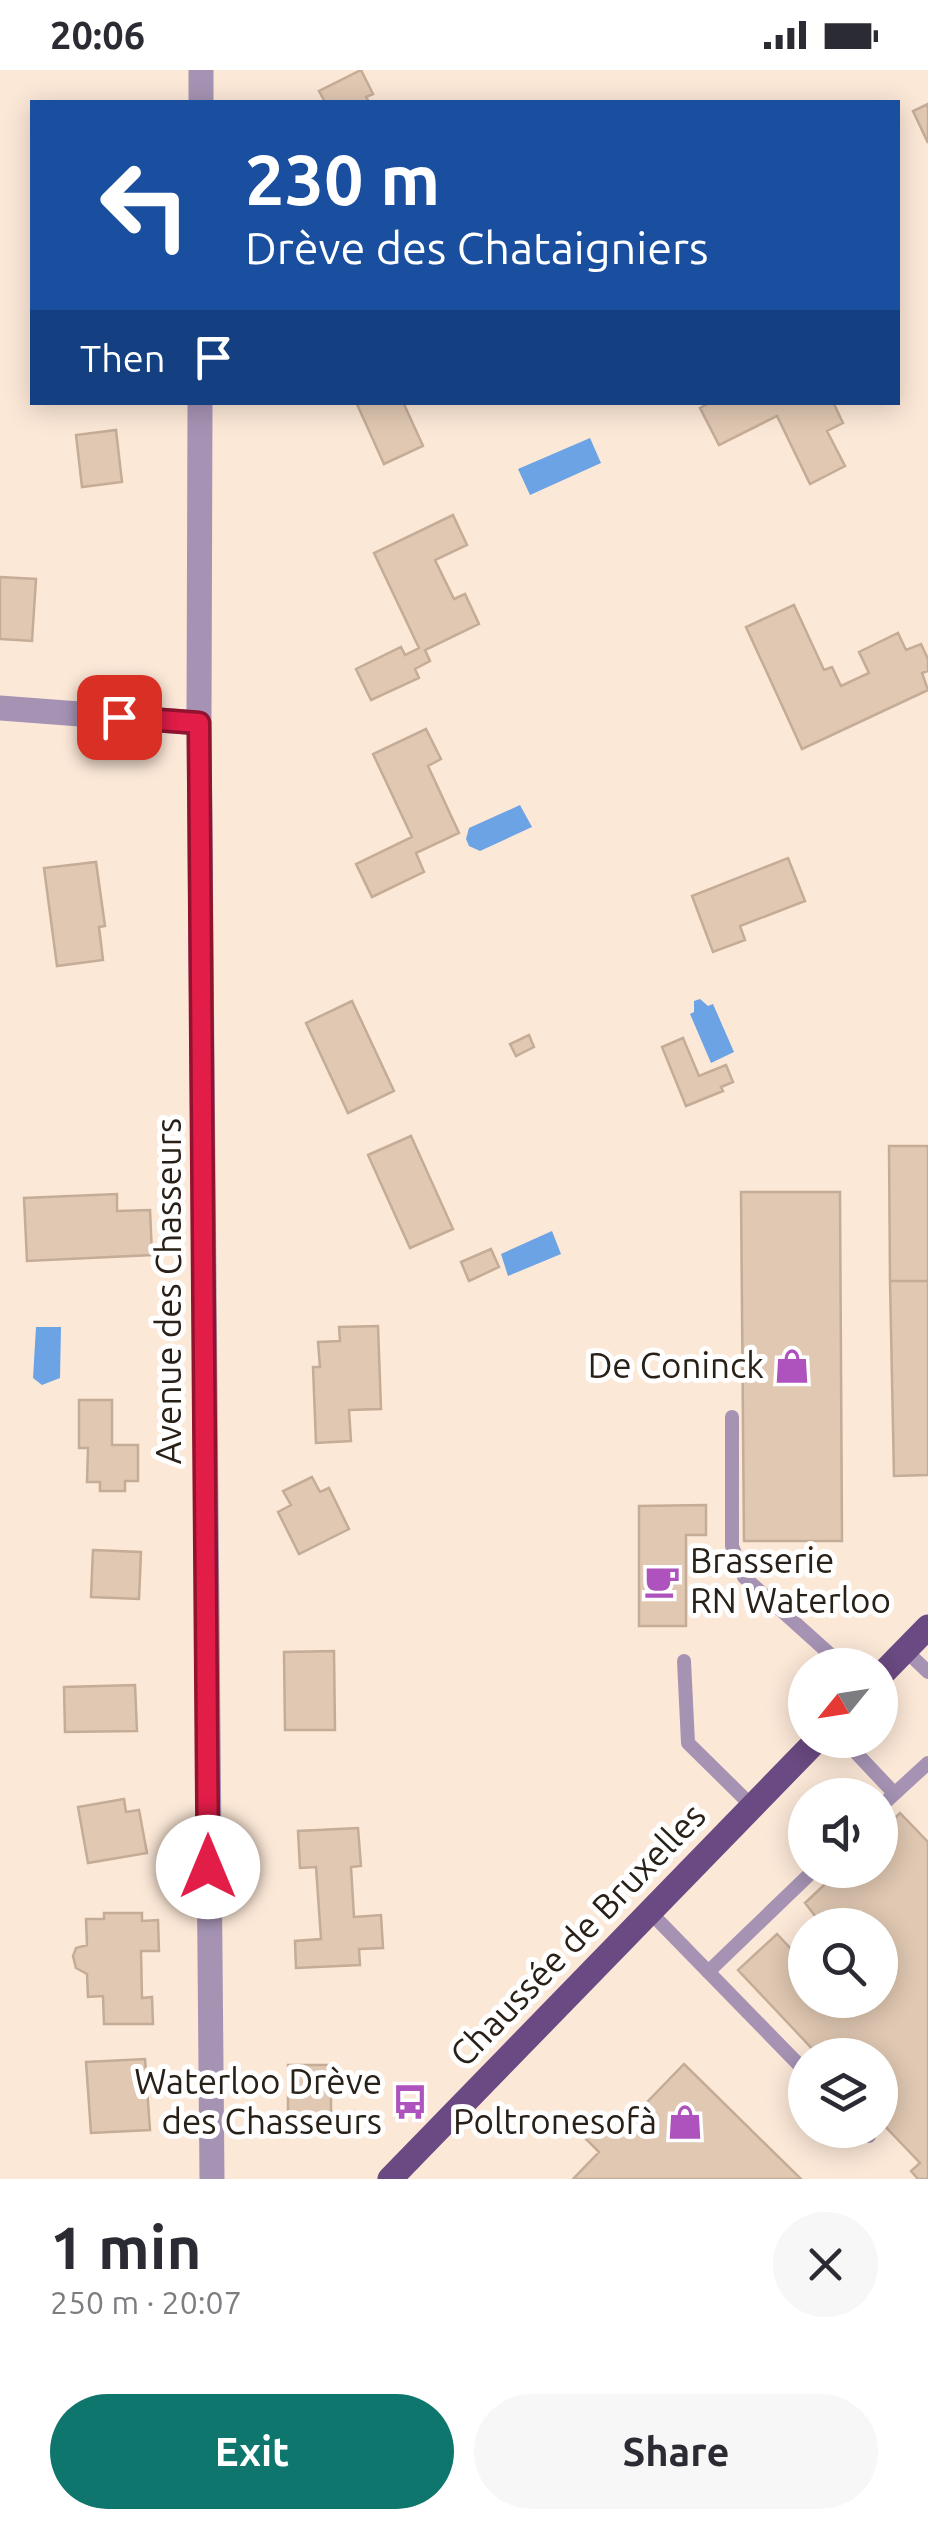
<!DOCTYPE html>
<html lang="en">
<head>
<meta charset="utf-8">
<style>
	:root { --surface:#fff; --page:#f7f7f7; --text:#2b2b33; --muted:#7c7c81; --accent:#0f766e }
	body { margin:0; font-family:Ubuntu,sans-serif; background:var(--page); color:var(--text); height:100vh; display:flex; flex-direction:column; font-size:38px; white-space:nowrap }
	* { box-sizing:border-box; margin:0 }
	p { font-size:32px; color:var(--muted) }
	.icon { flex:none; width:55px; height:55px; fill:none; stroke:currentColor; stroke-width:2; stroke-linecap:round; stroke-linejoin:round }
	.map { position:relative; height:2109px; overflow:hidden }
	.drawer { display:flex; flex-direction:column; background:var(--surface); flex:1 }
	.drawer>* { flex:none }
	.top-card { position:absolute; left:30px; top:30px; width:870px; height:305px; border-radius:0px; box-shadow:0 5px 25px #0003; background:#1a4fa0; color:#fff; overflow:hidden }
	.needle { width:65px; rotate:240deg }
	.controls { position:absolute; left:788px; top:1578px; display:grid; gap:20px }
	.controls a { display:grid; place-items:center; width:110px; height:110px; border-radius:50%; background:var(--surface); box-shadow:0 5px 25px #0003; font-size:50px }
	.pin { position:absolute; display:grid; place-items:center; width:85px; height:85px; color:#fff; margin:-42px; border-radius:20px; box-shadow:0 5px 15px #0006 }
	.me { position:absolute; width:110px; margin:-55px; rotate:0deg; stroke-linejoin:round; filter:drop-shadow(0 0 8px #0008) }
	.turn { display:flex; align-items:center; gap:35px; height:210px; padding:0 50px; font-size:45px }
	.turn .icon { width:130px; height:130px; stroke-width:2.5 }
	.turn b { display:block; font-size:70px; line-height:85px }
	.then { display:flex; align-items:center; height:95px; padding:0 50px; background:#0003; gap:20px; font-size:38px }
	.round { display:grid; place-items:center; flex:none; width:105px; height:105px; border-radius:52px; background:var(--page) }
	.headline { display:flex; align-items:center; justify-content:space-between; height:170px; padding:0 50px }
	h1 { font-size:60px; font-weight:600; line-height:75px }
	.action { display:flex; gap:20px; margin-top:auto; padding:20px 50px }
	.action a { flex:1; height:115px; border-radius:60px; background:var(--accent); color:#fff; font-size:40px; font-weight:600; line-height:115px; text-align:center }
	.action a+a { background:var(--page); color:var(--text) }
	.status { display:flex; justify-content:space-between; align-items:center; height:70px; padding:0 50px; background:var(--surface); direction:ltr }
	.status svg { height:28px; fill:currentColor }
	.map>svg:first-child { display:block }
	.water { fill:#6ba3e5 }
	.building { fill:#e0c8b2; stroke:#c4ac97; stroke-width:2.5 }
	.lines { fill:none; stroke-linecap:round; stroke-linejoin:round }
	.service { stroke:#a693b4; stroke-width:14 }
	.minor { stroke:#a693b4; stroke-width:25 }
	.primary { stroke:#6b4982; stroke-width:25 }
	.route-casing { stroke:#92132f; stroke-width:25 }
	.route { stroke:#e11d48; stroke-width:18 }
	.labels { text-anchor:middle; stroke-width:10; stroke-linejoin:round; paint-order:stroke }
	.street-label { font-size:35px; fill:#292018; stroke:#fff }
	.poi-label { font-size:35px; fill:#292018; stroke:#fff; text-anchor:end }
</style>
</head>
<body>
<div class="status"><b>20:06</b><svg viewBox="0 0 49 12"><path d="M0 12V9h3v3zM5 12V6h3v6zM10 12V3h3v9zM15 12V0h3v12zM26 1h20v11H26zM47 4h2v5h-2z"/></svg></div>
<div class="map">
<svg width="928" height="2109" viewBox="0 0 928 2109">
	<rect width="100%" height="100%" fill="#fce8d7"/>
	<path class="water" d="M590 368 601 393 530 425 518 399Z
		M520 735 532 757 480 781 469 776 466 769 469 758Z
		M700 929 708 936 713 934 734 982 711 993 690 944 694 942V931Z
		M552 1161 561 1184 508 1206 501 1184Z
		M36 1257H61L60 1308 42 1315 33 1308Z"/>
	<path class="building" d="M361 0 373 24 366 27 369 32H325L319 21Z
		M928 34V73L913 41Z
		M356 332H403L423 376 384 394Z
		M711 332H833L843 353 827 361 845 396 810 414 777 346 719 375 700 338Z
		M116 360 122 412 82 417 76 365Z
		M453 445 467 475 435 490 454 529 465 524 479 554 425 580 430 591 415 599 419 608 371 630 356 599 401 577 405 585 419 578 374 483Z
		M0 507 36 509 32 571 0 569Z
		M794 535 824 600 832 597 841 616 869 603 859 582 898 563 906 580 921 574 928 589V601L922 603 928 620 802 679 746 557Z
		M426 659 441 689 428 696 459 763 416 783 424 802 372 827 356 794 412 767 373 684Z
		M788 788 805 831 740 856 745 870 713 882 692 826Z
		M96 792 105 856 99 857 103 890 57 896 44 798Z
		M352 931 394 1021 348 1043 306 953Z
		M529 965 534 977 516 986 510 974Z
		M683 968 699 1006 726 995 733 1012 721 1017 723 1021 686 1036 662 977Z
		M411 1066 453 1159 410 1178 368 1085Z
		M889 1076H928V1211H890Z
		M741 1122H840L842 1471H744Z
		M117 1124V1141L150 1140 152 1185 27 1191 24 1128Z
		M491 1179 499 1197 469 1211 461 1192Z
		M890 1211H928V1405L894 1406Z
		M378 1256 381 1339 349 1340 351 1371 316 1373 313 1297H320L318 1272 340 1271 339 1257Z
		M79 1330H112V1375H138V1411H125V1421H100V1412H87L88 1378H79Z
		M312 1407 320 1422 329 1418 349 1459 299 1484 278 1442 291 1435 283 1421Z
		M706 1435V1465H686V1556H639V1436Z
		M93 1480 141 1482 139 1529 91 1527Z
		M334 1581 335 1660H285L284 1582Z
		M135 1615 137 1661 65 1662 64 1617Z
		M124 1729 126 1742 139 1740 147 1783 88 1793 78 1737Z
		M900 1743 928 1772V2109H918L911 2101 920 2093 880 2051V1985H818L738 1900 777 1864 794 1882 805 1872V1930H880V1855H822L805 1833 840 1800H880V1762Z
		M358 1758 361 1796 351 1797 354 1847 381 1845 383 1878 359 1879 360 1895 296 1898 295 1871 321 1869 316 1797 300 1798 298 1761Z
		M104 1843H142V1851L158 1850 159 1881H141L142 1928 152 1927 153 1954H104L103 1926 88 1927 87 1904 76 1898 73 1886 76 1878 87 1875 86 1849H104Z
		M145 1989 150 2060 91 2063 86 1992Z
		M684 1994 801 2109H573L599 2082 580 2063 600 2043 618 2062Z
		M288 1995H331V2058H288Z"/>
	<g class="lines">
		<path class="service" d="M732 1347V1476L744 1507 842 1595
			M905 1580 928 1602
			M684 1591 688 1673 752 1736
			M844 1670 894 1723
			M880 1737 928 1693
			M649 1841 805 2001
			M708 1902 814 1800
			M863 2060 869 2066"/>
		<path class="minor" d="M201 32V0
			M200 332 199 653 212 2109
			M0 638 199 653"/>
		<path class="primary" d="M880 1606 928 1557
			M390 2109 817 1670"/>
	</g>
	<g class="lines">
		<defs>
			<path id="route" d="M119 647 199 653 208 1797"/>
		</defs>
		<use href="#route" class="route-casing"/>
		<use href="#route" class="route"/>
	</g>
	<defs>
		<symbol id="shop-bare" viewBox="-9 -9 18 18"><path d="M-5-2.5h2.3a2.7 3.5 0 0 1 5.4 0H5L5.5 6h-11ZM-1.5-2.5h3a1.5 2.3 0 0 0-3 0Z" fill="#ae52bd" stroke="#fff" stroke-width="2.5" paint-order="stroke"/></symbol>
		<symbol id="cafe-bare" viewBox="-9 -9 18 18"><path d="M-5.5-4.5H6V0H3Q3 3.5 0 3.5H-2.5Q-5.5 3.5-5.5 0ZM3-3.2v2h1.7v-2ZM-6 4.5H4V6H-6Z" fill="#ae52bd" stroke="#fff" stroke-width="2.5" paint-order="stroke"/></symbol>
		<symbol id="bus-bare" viewBox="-9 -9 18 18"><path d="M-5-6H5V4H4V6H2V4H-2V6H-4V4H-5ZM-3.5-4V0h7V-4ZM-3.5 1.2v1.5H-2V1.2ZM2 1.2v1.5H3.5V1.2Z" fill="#ae52bd" stroke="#fff" stroke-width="2.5" paint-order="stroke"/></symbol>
	</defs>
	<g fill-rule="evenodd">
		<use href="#shop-bare" x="767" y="1271" width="50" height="50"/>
		<use href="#cafe-bare" x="637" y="1486" width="50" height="50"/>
		<use href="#bus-bare" x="385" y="2007" width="50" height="50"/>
		<use href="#shop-bare" x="660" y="2027" width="50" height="50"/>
	</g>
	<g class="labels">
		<g class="street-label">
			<text transform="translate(169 1221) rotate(-90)" y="12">Avenue des Chasseurs</text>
			<text transform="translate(578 1865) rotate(-46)" y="12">Chaussée de Bruxelles</text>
		</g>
		<g class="poi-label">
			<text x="764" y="1308">De Coninck</text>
			<text x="690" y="1503" text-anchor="start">Brasserie<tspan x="690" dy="40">RN Waterloo</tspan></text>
			<text x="382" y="2024">Waterloo Drève<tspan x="382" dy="40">des Chasseurs</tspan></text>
			<text x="657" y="2064">Poltronesofà</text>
		</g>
	</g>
</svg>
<div class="controls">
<a><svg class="needle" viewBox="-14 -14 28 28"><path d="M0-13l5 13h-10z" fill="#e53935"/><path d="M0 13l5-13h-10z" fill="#7c7c81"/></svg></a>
<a><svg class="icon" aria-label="sound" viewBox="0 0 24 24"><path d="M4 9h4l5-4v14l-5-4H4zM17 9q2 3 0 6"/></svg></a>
<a><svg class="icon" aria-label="search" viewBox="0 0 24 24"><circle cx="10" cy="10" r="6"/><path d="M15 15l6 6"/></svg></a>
<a><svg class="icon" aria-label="layers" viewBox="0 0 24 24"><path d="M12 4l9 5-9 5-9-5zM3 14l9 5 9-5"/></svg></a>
</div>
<div class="pin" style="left:119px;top:647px;background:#d93025"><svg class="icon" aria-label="arrive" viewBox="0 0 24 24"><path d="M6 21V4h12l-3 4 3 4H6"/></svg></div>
<svg class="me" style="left:208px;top:1797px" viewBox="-20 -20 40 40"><circle r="19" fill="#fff"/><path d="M0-13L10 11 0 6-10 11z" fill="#e11d48"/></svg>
<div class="top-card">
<div class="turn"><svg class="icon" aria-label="left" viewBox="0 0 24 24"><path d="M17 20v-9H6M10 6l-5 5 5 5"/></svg><div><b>230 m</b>Drève des Chataigniers</div></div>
<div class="then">Then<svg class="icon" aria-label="arrive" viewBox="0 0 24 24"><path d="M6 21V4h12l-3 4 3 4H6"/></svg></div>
</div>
</div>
<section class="drawer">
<div class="headline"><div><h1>1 min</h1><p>250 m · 20:07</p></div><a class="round"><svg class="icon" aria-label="close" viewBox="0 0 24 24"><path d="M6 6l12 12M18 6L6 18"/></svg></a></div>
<div class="action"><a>Exit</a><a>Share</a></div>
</section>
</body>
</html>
